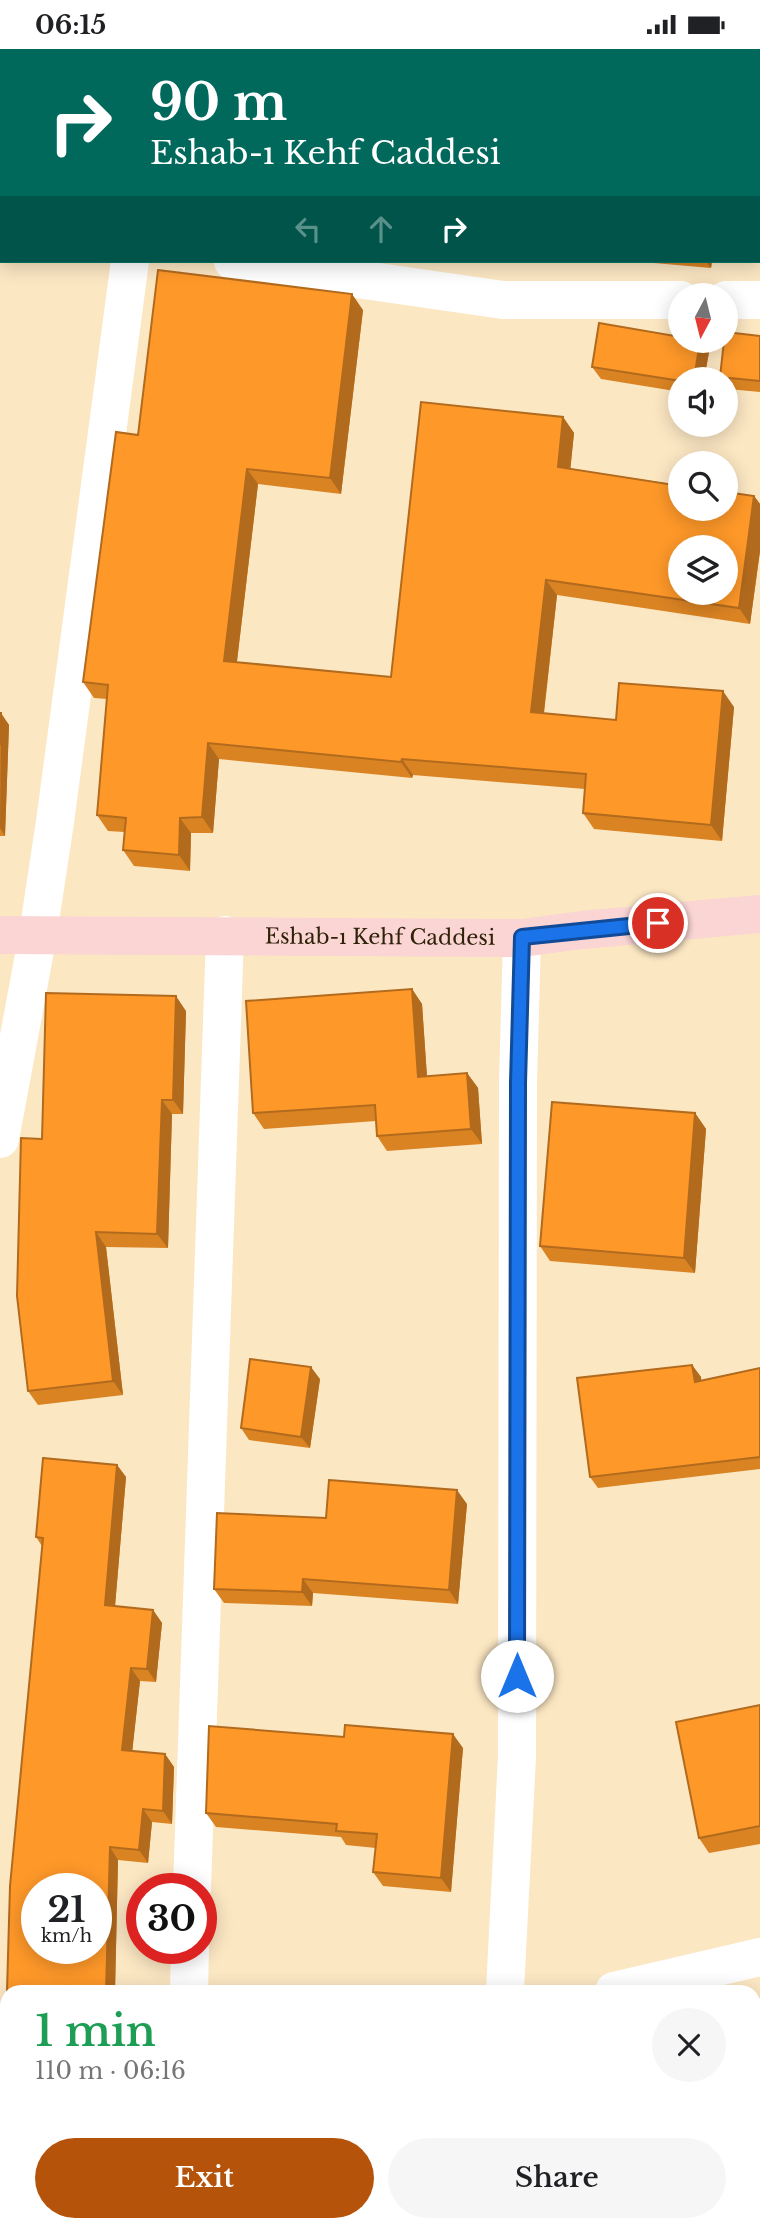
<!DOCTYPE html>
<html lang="en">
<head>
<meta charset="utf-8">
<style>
	:root { --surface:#fff; --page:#f6f6f6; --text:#202124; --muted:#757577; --accent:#b45309 }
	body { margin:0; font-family:"Libre Baskerville",serif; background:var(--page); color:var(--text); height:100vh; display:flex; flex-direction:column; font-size:26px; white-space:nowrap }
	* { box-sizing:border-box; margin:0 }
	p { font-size:23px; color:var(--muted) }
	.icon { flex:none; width:38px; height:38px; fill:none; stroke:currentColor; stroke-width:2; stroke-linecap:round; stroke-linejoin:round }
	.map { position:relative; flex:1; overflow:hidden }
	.sheet { position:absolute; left:0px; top:1936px; width:761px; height:247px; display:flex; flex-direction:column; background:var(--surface); border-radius:21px 21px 0 0; box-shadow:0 4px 18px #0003 }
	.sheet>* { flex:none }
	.top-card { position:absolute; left:0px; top:0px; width:761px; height:214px; box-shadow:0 4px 18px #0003; background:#00695c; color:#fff; overflow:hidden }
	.needle { width:46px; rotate:187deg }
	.controls { position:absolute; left:668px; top:234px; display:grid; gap:14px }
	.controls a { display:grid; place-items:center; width:70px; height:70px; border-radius:50%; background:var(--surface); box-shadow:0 4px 18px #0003; font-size:35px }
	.speed { position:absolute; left:21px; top:1824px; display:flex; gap:14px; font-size:35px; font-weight:700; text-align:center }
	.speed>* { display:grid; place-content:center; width:91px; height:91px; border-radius:50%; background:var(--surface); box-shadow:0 4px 18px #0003; line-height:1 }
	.speed small { font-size:18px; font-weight:400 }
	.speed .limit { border:10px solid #d22; background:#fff; color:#111 }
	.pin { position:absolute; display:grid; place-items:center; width:60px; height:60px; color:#fff; margin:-30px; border:4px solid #fff; border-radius:50%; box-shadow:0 2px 7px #0007 }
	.me { position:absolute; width:77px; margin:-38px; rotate:0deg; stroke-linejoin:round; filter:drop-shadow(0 0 5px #0008) }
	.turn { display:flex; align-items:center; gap:24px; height:147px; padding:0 35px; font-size:32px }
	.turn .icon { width:91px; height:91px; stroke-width:2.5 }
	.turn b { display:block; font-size:49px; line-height:60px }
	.lanes { display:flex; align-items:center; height:66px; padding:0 35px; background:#0003; justify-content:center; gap:35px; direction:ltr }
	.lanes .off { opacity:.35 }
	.round { display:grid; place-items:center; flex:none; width:74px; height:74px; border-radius:37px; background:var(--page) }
	.overview { display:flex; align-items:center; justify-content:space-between; height:119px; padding:0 35px }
	h1 { font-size:42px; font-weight:600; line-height:52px; color:#1e9e55 }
	.action { display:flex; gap:14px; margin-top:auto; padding:14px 35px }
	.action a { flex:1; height:80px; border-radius:42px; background:var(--accent); color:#fff; font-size:28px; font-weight:600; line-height:80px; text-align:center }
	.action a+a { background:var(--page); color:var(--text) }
	.status { display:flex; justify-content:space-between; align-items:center; height:49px; padding:0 35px; background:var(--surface); direction:ltr }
	.status svg { height:19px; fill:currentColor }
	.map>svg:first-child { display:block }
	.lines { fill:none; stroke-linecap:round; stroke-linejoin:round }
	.street { stroke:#fff; stroke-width:38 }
	.secondary { stroke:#fbd4d4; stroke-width:38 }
	.wall { fill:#da8323 }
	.shaded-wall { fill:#b26a1d }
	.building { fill:#fe9829; stroke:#b26a1d; stroke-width:2; fill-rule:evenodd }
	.route-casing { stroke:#114b97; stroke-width:18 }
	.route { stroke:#1a73e8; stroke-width:12 }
	.labels { text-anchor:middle; stroke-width:7; stroke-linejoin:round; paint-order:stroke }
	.street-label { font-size:21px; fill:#2f2208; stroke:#fce7c3 }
</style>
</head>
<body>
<div class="status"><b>06:15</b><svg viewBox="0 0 49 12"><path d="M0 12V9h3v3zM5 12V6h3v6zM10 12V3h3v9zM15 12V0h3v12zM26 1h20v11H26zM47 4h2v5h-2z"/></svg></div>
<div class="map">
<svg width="760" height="2181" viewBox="0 0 760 2181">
	<rect width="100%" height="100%" fill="#fce7c3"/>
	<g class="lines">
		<path class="street" d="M0 188 2 189
			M233 212 503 251H681
			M726 251H760
			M0 1090 38 885 55 773 130 212
			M192 1839 225 886
			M189 1942 190 1899
			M505 1942 517 1707 518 1034 522 889
			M614 1942 760 1908
			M0 2026H7"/>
		<path class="secondary" id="s1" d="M0 886 522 889 582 881 760 865"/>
	</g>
	<path class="wall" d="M0 0 2 2V101H0Z
		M631 212H712L711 219Z
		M363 261 341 445 258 435 237 613 391 628 563 368 574 384 570 420 754 447 760 455V502L750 575 557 546 544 665 616 671 734 658 722 792 594 780 583 764 585 740 413 726 412 729 219 710 213 784H191L190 822 134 817 123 801 124 783 108 782 97 766 107 650 94 649 83 633 138 386Z
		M760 287V343L728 340 726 337V331H722L720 328Z
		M709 303 704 331H681V343L601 330 592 318Z
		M0 664 9 676 5 787H0Z
		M412 940 422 955 427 1027 467 1024 478 1039 482 1095 387 1102 377 1087 376 1072 264 1080 253 1064Z
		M186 962 183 1065H172L168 1199 106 1198 123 1346 38 1356 28 1342 42 1090Z
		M695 1064 706 1080 695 1224 550 1212 540 1197Z
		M692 1316 701 1328V1332L760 1319V1420L598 1439 590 1428Z
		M320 1330 310 1399 249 1391 241 1379Z
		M117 1416 126 1428 115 1557 153 1561 162 1574 156 1633 140 1632 132 1702 165 1705 174 1718 172 1775 152 1773 148 1814 118 1811 115 1942H7L42 1497 36 1488Z
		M467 1455 458 1555 313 1544 312 1557 224 1554 214 1540 326 1469Z
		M760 1656V1795L709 1804 699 1789Z
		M463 1699 451 1843 383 1837 373 1823 376 1799 346 1796 341 1788 216 1778 206 1764Z"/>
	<path class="shaded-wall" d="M127 0H139V2H127Z
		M706 212H712L711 219Z
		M352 245 363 261 341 445 330 429Z
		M700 292H702L709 303 704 331H694Z
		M563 368 574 384 569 434 558 418Z
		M247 420 258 435 235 628 224 612Z
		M754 447 760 455V502L750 575 739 559Z
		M546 531 557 546 542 679 531 663Z
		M723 642 734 658 722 792 711 776Z
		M1 664 9 676 5 787 0 779Z
		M208 694 219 710 213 784 202 768Z
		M402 710 413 726 412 729 401 713Z
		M180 769 191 784 190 822 179 806Z
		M412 940 422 955 428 1043 418 1028Z
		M176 947 186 962 183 1065 173 1051Z
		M467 1024 478 1039 482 1095 471 1080Z
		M162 1051 172 1065 168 1199 157 1185Z
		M695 1064 706 1080 695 1224 684 1209Z
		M96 1183 106 1198 123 1346 113 1332Z
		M692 1316 701 1328 703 1345 695 1333Z
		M311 1318 320 1330 310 1399 301 1388Z
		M117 1416 126 1428 114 1569 105 1556Z
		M457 1441 467 1455 458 1555 449 1541Z
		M303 1530 313 1544 312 1557 302 1543Z
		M153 1561 162 1574 156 1633 147 1620Z
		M131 1619 140 1632 131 1714 122 1701Z
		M453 1685 463 1699 451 1843 441 1829Z
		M165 1705 174 1718 172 1775 163 1762Z
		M143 1760 152 1773 148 1814 139 1801Z
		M110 1798 118 1811 115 1942H106Z
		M212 2175H216L218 2181H214Z"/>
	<path class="building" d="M0 0H127V2H2V87L0 86Z
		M158 221 352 245 330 429 247 420 224 612 391 628 421 353 563 368 558 418 681 437V460H726V443L754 447 739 559 546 531 531 663 616 671 619 634 723 642 711 776 583 764 586 725 402 710 401 713 208 694 202 768 180 769 179 806 123 801 126 769 97 766 108 636 83 633 116 383 138 386ZM681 499H726V544H681Z
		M599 274 681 288V292H700L694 331H681V332L592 318Z
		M726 283 760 287V332L720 328 724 292H726Z
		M0 664H1L0 696Z
		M412 940 418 1028 467 1024 471 1080 377 1087 375 1056 253 1064 246 952Z
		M46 944 176 947 173 1051H162L157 1185 96 1183 113 1332 28 1342 17 1247 21 1089 42 1090Z
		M552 1053 695 1064 684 1209 540 1197Z
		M250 1310 311 1318 301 1388 241 1379Z
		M692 1316 695 1333 760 1319V1408L590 1428 577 1329Z
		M43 1409 117 1416 105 1556 153 1561 147 1620 131 1619 122 1701 165 1705 163 1762 143 1760 139 1801 110 1798 106 1942H7L10 1837 43 1489 36 1488ZM37 1839H96V1899H37Z
		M329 1431 457 1441 449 1541 303 1530 302 1543 214 1540 217 1464 326 1469Z
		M760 1656V1777L699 1789 676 1673Z
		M345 1676 453 1685 441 1829 373 1823 377 1785 336 1782 337 1775 206 1764 209 1677 344 1688Z
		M7 2034V2122L0 2108V2035Z
		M118 2175H212L214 2181H120Z"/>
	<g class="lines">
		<defs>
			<path id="route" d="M517 1627 518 1034 522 888 658 874"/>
		</defs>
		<use href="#route" class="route-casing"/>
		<use href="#route" class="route"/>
	</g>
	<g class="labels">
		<g class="street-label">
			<text dy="7" stroke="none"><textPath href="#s1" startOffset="380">Eshab-ı Kehf Caddesi</textPath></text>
		</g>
	</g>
</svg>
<div class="controls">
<a><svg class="needle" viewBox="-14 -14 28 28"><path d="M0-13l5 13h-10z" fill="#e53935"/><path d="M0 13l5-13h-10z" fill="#757577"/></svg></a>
<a><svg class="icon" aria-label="sound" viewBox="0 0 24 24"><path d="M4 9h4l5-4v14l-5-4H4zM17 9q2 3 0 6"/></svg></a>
<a><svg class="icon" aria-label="search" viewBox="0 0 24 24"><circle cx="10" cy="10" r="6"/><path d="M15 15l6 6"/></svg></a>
<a><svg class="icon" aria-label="layers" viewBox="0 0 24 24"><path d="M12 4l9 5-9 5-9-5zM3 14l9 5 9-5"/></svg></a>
</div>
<div class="speed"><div>21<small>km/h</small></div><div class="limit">30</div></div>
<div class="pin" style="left:658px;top:874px;background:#d93025"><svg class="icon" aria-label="arrive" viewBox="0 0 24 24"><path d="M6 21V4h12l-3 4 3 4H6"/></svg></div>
<svg class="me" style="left:517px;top:1627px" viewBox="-20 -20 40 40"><circle r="19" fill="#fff"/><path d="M0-13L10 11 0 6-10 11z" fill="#1a73e8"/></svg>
<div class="top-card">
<div class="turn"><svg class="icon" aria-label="right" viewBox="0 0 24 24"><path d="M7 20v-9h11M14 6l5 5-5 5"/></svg><div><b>90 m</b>Eshab-ı Kehf Caddesi</div></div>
<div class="lanes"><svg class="icon off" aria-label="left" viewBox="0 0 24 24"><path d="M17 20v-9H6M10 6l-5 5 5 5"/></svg><svg class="icon off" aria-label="ahead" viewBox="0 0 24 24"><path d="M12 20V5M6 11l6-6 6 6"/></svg><svg class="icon" aria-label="right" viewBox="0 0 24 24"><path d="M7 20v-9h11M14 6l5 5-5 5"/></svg></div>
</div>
<section class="sheet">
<div class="overview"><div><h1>1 min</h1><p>110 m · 06:16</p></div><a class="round"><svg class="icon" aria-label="close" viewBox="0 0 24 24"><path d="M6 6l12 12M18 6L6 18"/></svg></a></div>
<div class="action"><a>Exit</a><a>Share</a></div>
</section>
</div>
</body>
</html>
